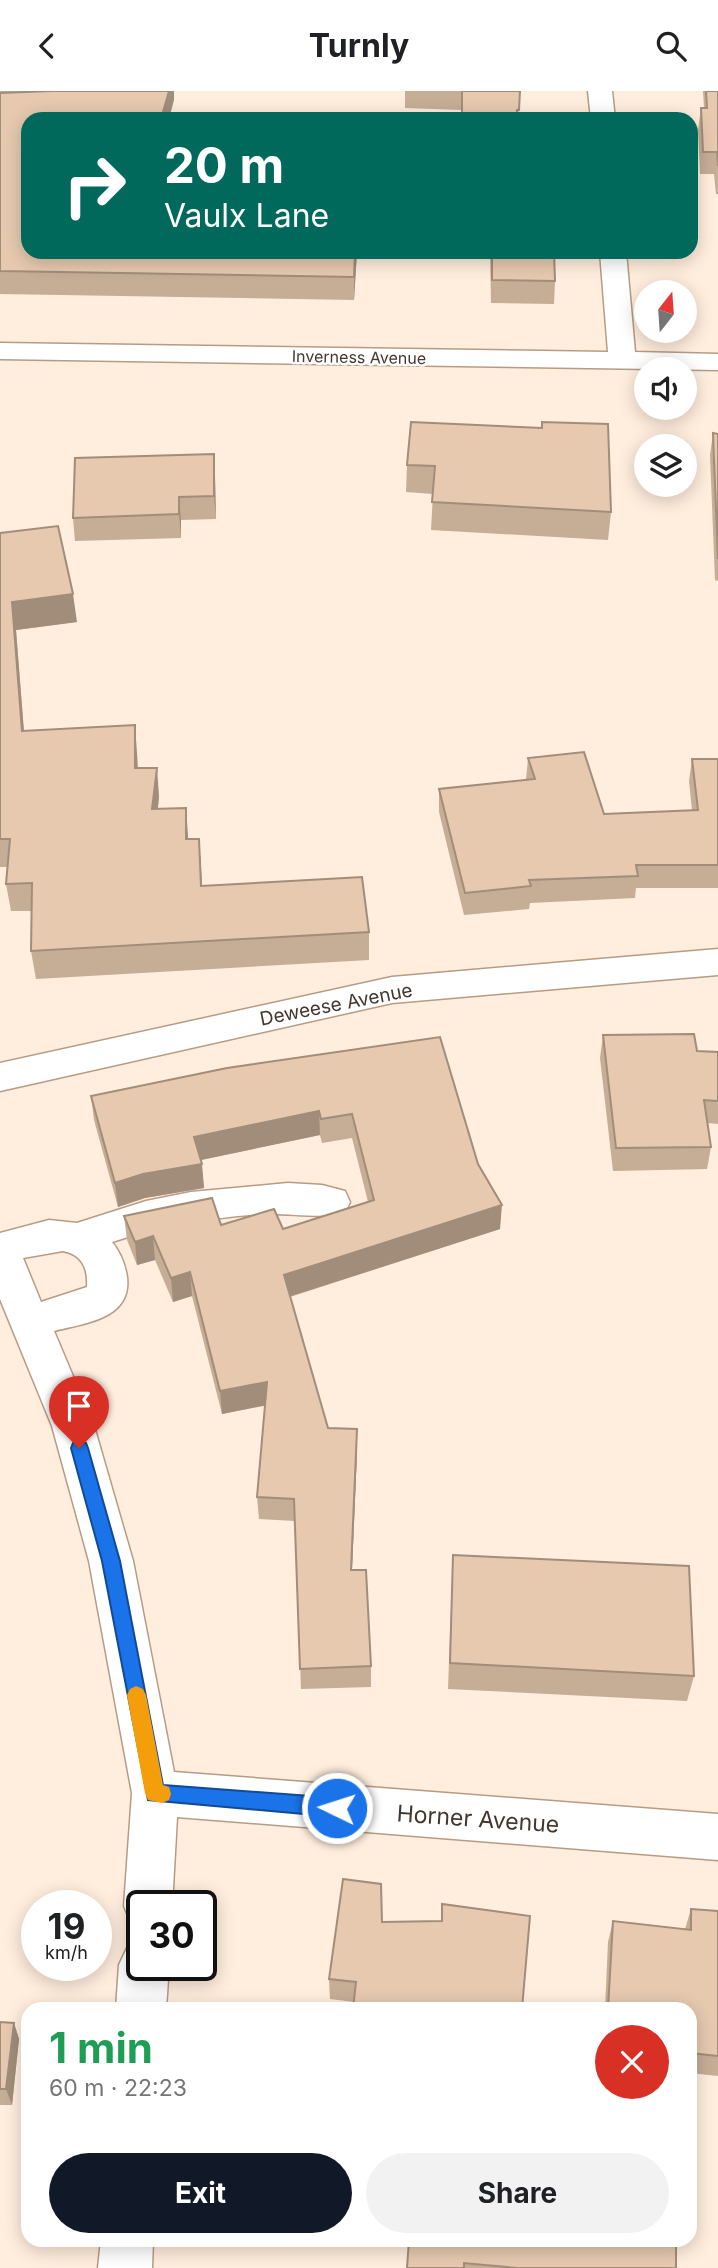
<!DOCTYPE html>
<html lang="en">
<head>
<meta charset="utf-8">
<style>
	:root { --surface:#fff; --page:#f2f2f2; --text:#202124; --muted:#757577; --accent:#111827 }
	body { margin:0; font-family:Inter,sans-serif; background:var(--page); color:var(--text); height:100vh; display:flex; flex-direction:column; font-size:26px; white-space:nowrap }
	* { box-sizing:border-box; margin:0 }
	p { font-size:23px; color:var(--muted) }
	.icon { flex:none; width:38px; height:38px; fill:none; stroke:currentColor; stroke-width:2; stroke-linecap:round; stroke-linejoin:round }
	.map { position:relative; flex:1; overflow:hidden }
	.panel { position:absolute; left:21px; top:1911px; width:676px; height:245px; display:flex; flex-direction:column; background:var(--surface); border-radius:21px; box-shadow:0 4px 18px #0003 }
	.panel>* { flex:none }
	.hud { position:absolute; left:21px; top:21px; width:677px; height:147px; border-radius:21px; box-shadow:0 4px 18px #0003; background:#00695c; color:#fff; overflow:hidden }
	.needle { width:46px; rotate:17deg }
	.tools { position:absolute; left:634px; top:189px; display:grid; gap:14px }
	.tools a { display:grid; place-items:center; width:63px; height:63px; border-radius:50%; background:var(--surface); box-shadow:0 4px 18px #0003; font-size:35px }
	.speed { position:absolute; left:21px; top:1799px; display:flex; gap:14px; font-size:35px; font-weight:700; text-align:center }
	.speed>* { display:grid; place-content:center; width:91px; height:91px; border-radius:50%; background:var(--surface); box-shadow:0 4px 18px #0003; line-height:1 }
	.speed small { font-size:18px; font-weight:400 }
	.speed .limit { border:4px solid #111; border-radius:10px; background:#fff; color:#111 }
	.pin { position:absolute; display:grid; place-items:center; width:60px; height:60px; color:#fff; margin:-72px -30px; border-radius:50% 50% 50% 0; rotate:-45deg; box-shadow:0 0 7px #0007 }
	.pin .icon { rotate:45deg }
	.me { position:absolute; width:77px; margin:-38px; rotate:274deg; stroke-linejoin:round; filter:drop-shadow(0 0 5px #0008) }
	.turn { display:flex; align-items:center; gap:24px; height:147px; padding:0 28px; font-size:32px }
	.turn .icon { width:91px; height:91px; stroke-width:2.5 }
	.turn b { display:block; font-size:49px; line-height:60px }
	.round { display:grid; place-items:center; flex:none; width:74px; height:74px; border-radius:37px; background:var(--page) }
	.summary { display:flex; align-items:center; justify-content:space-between; height:119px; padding:0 28px }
	h1 { font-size:42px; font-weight:700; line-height:52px; color:#1e9e55 }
	.button { display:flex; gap:14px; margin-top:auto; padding:14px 28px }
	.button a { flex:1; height:80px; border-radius:42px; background:var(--accent); color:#fff; font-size:28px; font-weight:700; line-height:80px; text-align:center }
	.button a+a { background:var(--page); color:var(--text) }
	header { display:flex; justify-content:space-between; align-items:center; height:91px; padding:0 28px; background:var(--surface); font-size:32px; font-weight:700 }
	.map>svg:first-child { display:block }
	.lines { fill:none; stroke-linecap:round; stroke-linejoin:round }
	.minor-casing { stroke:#b79c83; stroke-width:3 }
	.minor { fill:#fff; fill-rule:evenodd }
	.wall { fill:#c6ad96 }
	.shaded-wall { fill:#a18d7a }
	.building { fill:#e6c9af; stroke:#a18d7a; stroke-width:2 }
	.route { fill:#1a73e8; stroke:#114b97; stroke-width:2 }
	.slow { fill:#f59e0b }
	.labels { text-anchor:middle; stroke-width:5; stroke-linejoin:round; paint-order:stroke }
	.far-street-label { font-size:16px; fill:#43372d; stroke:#fff }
	.street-label { font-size:19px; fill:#43372d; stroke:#fff }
	.near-street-label { font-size:23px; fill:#43372d; stroke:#fff }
</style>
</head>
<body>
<header><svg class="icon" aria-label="back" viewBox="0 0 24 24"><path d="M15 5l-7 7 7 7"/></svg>Turnly<svg class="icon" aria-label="search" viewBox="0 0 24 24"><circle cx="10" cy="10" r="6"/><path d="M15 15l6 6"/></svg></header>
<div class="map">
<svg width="718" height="2177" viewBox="0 0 718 2177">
	<rect width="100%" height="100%" fill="#ffeddd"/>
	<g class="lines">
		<defs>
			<path id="minor" d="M588 0H612L615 28H591Z
				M600 161H626L635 261 718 263V279L0 268V252L608 261Z
				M718 858V884L392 912 0 1000V972L392 886Z
				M288 1092 322 1094 345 1100 350 1111 345 1122C324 1128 289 1122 265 1123 213 1126 162 1135 112 1151 120 1161 125 1173 127 1186 132 1228 85 1232 54 1240L94 1335 133 1470 174 1681 718 1723V1769L177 1726 172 1815H142V1836L131 1832 124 1815 132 1702 89 1470 52 1335 0 1208V1142L49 1129 77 1132 146 1110 191 1101ZM63 1160C83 1164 88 1178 87 1196L41 1211 23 1167Z
				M142 1851V1874H169L166 1918H116L119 1874 127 1857Z
				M101 2149H153L152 2177H98Z"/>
		</defs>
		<use href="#minor" class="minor-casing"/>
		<use href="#minor" class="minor"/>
	</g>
	<path class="wall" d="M0 0H174V9L28 28V161H357L354 209 0 203Z
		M405 0H520L518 28H461V19L405 17Z
		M703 0H718V103H716L714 83H700L698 39 701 17H704Z
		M490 161H554L555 190 554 213 491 212Z
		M542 337 611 421 608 449 431 439 433 403 406 401 407 374Z
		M713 342 718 343V490L715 489 710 364Z
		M215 386 216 428 181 429V447L75 450 73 427Z
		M0 442 77 531 16 539 24 640 137 662 138 677 159 705 158 717 188 748H199L202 795 369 841V869L36 888 31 860 32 820H11L6 793 8 776H0Z
		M528 667 604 723 692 719 689 690 692 668H718V797H636L635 807 530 812 529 818 464 824 439 721V698L526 689Z
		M603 944 697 960 718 961V1033L708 1032 711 1056 707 1078 613 1080 600 967Z
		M440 946 478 1073 500 1138 290 1206 328 1337 357 1361 352 1479 371 1575V1596L301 1598 295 1430 259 1428 257 1406 265 1314 222 1323 192 1205 173 1211 155 1169 137 1174 127 1149 124 1125 221 1134 283 1138 368 1111 352 1047 322 1052 320 1044 201 1069 204 1097 145 1107 118 1116 94 1029 91 1005Z
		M453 1464 694 1585 687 1610 448 1598Z
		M442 1813 530 1825 354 1911 330 1908 329 1888 382 1831 441 1830Z
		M691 1818 718 1820V1985L690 1982V1918H605L608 1851 613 1830 685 1838Z
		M0 1931 14 1932 19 1948 12 2014H0Z
		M409 2149 676 2177H407Z"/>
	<path class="shaded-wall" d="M169 0H174V9L169 28H161Z
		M355 161H357L354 209V186Z
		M214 363 215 386 216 428 214 405Z
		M179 406 181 429V447L179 423Z
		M73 503 77 531 16 539 26 668 22 640 12 511Z
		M135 634 137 662 138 705 135 677Z
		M157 677 159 705 155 746 152 718Z
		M186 717 188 744 189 776 186 748Z
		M199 748 201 776 203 823 201 795Z
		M319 1020 320 1044 196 1070 194 1046Z
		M202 1073 204 1097 145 1107 118 1116 115 1092 143 1083Z
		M502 1114 500 1138 285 1207 284 1184Z
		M153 1145 155 1169 137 1174 135 1151Z
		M190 1181 192 1205 173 1211 171 1187Z
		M267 1291 268 1314 222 1323 220 1300Z
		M357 1338V1361L351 1501V1479Z
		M14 1932 19 1948 12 2014 6 1998Z"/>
	<path class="building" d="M52 0H169L161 28H28V161H355L354 186 0 180V2Z
		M462 0H520L519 19H517V28H462Z
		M706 0H718V75L717 61H703L701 17H707Z
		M492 161H554L555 190 492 189Z
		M411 331 542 337V331L608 333 611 421 432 411 435 375 407 374Z
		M713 342 718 343V468Z
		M214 363V405L179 406V423L73 427 75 367Z
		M58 435 73 503 12 511 22 640 135 634V677H157L152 718 186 717V748H199L201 795 362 786 369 841 31 860 32 792 6 793 10 748H0V442Z
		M584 661 604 723 698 719 692 668H718V774H636L638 785 529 789 531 795 465 802 439 698 535 688 528 667Z
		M694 943 697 960 718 961V1010L704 1009 711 1056 616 1057 603 944Z
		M440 946 478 1073 502 1114 284 1184 328 1337 357 1338 351 1479H366L371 1575 300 1578 294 1408 257 1406 267 1291 220 1300 190 1181 171 1187 153 1145 135 1151 124 1125 212 1107 221 1134 274 1118 283 1138 374 1109 352 1023 321 1028 319 1020 194 1046 202 1073 143 1083 115 1092 91 1005 227 977Z
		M453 1464 689 1475 694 1585 450 1572Z
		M343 1788 381 1793 382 1831 442 1830V1813L530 1825 522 1918H353L356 1891 329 1888Z
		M691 1818 718 1820V1965L690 1962V1918H608L613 1830 691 1839Z
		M0 1931 14 1932 6 1998H0Z
		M409 2149H676V2177H517L464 2172V2177H407Z"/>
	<path class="route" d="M79 1350 86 1352 88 1357 120 1470 163 1694 337 1707 344 1710 346 1717 344 1723 337 1726 148 1709 102 1470 71 1357 73 1352Z"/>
	<path class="slow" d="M136 1595 143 1598 146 1604 163 1694 169 1696 171 1703 169 1709 162 1712 148 1709 145 1702 127 1604 130 1598Z"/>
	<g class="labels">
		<g class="far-street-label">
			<text transform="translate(359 266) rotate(1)" y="6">Inverness Avenue</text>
		</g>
		<g class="street-label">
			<text transform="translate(336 913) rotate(-11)" y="7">Deweese Avenue</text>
		</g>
		<g class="near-street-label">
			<text transform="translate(478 1728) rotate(4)" y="8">Horner Avenue</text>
		</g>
	</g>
</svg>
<div class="tools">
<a><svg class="needle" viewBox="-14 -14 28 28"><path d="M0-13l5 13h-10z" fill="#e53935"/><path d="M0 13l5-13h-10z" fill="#757577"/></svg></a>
<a><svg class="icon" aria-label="sound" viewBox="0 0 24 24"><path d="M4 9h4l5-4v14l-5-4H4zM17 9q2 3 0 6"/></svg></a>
<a><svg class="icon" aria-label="layers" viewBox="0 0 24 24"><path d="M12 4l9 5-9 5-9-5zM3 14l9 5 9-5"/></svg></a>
</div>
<div class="speed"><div>19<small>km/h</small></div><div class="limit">30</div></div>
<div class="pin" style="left:79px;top:1357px;background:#d93025"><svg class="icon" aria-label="arrive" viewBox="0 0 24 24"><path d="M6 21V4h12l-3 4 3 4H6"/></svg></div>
<svg class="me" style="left:337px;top:1717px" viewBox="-20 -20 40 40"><circle r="17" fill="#1a73e8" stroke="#fff" stroke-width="3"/><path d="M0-11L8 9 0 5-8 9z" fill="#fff"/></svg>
<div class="hud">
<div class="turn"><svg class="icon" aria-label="right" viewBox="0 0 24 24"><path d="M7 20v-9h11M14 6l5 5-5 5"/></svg><div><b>20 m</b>Vaulx Lane</div></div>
</div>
<section class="panel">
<div class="summary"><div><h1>1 min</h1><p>60 m · 22:23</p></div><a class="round" style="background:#d93025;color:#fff"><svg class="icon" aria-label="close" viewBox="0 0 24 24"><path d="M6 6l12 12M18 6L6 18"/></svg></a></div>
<div class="button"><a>Exit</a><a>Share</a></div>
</section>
</div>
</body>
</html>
